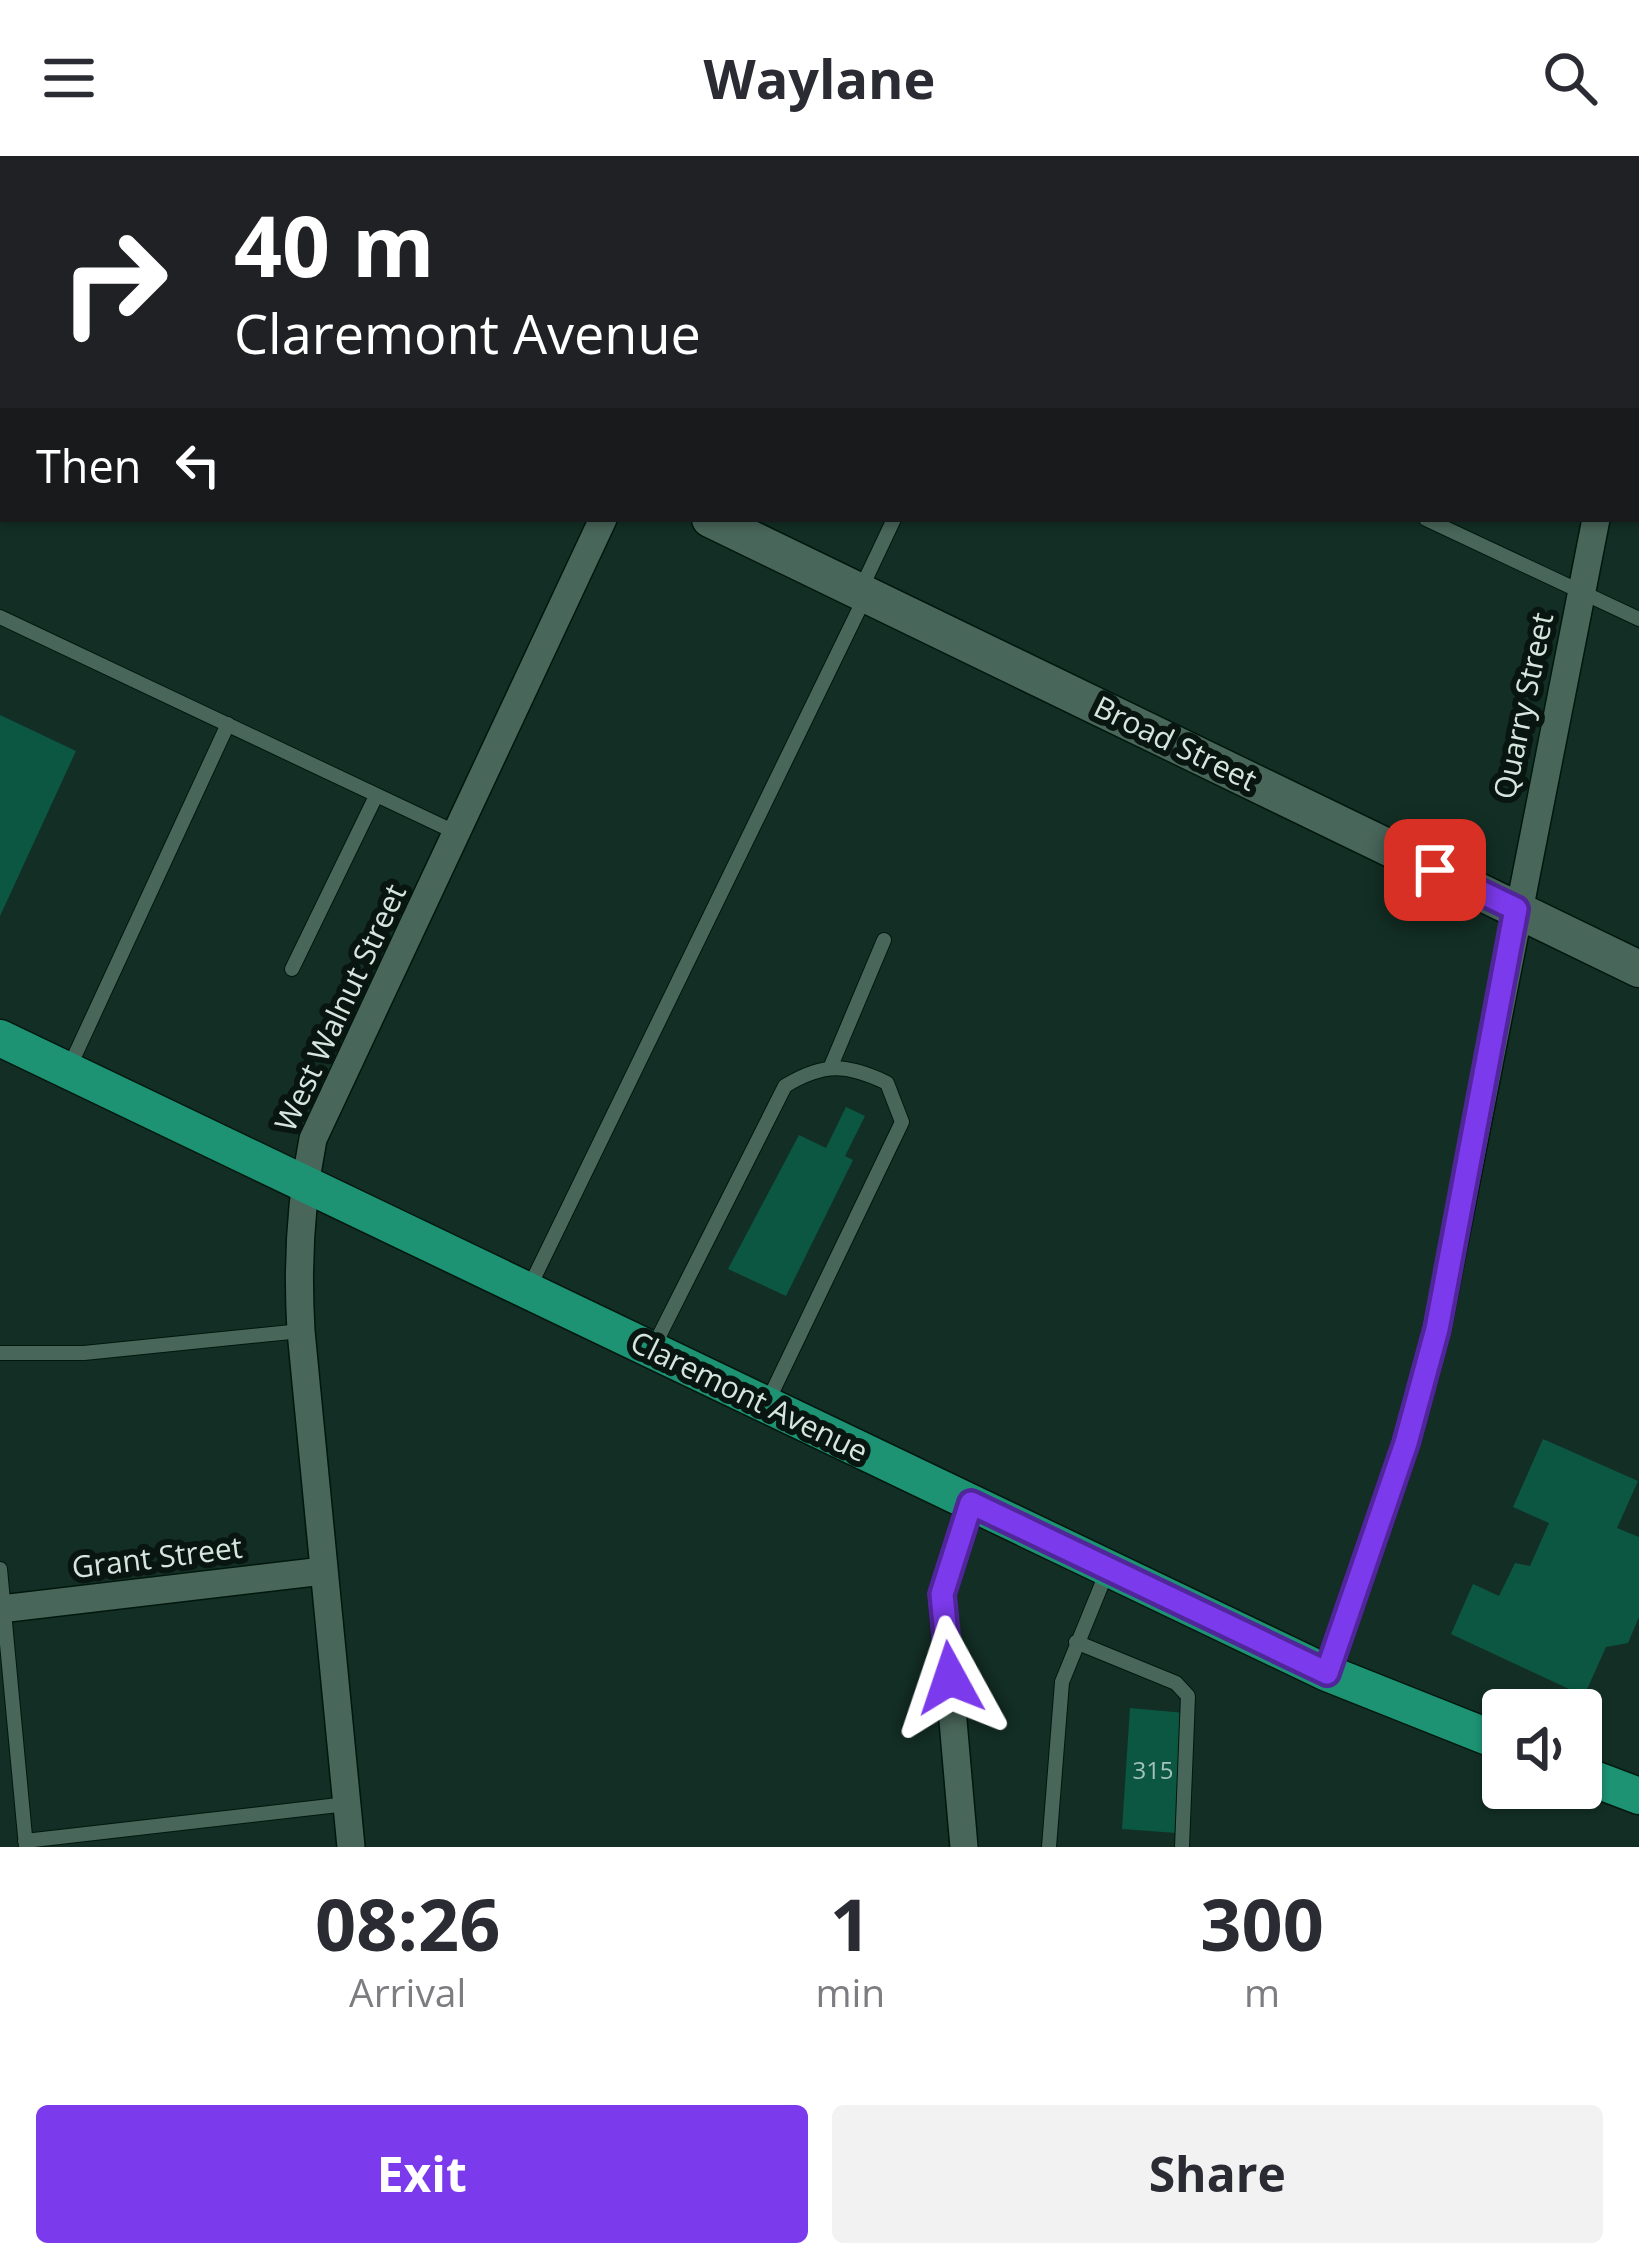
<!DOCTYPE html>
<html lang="en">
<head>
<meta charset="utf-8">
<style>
	:root { --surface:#fff; --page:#f2f2f3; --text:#2b2b33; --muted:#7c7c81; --accent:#7c3aed }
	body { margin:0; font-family:"Open Sans",sans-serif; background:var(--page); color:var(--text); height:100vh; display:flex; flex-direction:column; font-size:45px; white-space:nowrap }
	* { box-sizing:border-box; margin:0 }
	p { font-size:39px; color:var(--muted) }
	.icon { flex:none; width:66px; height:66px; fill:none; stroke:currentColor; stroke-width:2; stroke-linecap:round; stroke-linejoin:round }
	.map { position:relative; height:1691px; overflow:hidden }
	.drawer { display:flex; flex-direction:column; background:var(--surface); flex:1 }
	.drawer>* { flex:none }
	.guide { position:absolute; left:0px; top:0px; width:1641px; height:366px; box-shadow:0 3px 9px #0004; background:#202124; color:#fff; overflow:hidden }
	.controls { position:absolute; left:1482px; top:1533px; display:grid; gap:24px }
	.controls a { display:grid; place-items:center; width:120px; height:120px; border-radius:12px; background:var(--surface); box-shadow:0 3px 9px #0004; font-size:60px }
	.pin { position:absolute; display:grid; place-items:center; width:102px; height:102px; color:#fff; margin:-51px; border-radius:24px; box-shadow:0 6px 18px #0006 }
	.me { position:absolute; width:132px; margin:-66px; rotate:355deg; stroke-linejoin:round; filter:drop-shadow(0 0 9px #0008) }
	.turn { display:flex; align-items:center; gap:42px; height:252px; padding:0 36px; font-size:54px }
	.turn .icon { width:156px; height:156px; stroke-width:2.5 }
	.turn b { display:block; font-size:84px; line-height:102px }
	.then { display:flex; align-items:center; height:114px; padding:0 36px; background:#0003; gap:24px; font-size:45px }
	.eta { display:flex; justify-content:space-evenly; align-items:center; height:204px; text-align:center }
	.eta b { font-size:72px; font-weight:700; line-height:84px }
	.primary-button { display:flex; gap:24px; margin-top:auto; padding:24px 36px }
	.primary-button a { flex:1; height:138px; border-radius:12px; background:var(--accent); color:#fff; font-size:48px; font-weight:700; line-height:138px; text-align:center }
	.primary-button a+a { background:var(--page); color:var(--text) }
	header { display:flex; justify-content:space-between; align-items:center; height:156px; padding:0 36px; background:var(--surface); font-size:54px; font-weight:700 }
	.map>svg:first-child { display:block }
	.building { fill:#0b5741 }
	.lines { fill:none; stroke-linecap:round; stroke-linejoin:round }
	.lane-casing { stroke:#00170e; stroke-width:16 }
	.street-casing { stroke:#00170e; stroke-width:30 }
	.secondary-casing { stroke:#00170e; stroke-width:39 }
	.primary-casing { stroke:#00170e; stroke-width:39 }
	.lane { stroke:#49665a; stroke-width:14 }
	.street { stroke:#49665a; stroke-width:27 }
	.secondary { stroke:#49665a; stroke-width:36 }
	.primary { stroke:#1d9374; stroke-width:36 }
	.route-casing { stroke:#51269a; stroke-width:30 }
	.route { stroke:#7c3aed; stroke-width:21 }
	.labels { text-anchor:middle; stroke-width:12; stroke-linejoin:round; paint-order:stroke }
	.number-label { font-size:24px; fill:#a3c2b8 }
	.street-label { font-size:30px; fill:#d6e6df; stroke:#091510 }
</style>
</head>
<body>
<header><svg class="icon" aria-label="menu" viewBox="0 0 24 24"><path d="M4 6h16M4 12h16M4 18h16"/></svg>Waylane<svg class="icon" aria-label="search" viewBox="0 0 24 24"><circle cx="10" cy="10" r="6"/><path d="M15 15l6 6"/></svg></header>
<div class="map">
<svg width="1639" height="1691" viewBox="0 0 1639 1691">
	<rect width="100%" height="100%" fill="#132f25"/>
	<path class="building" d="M0 559 76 595 0 760Z
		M846 951 865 960 845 1000 853 1004 786 1140 728 1113 799 979 826 992Z
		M1543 1283 1638 1325 1617 1372 1639 1381V1461L1628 1487 1606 1491 1584 1540 1451 1478 1473 1428 1499 1440 1515 1407 1530 1410 1549 1367 1513 1351Z
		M1130 1552 1185 1557 1177 1677 1122 1673Z"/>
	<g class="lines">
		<defs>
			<path id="lane" d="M680 0 687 3
				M239 3 240 0
				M1426 363 1639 463
				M860 435 894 363
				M0 461 459 678
				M292 813 376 640
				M831 910 884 784
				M69 912 228 568
				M530 1130 866 439
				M652 1194 785 930C824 906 847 908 887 927L902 966 768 1245
				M0 1197H84L301 1175
				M0 1413 26 1691
				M1076 1486 1176 1527 1188 1540 1182 1691
				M25 1685 347 1648
				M1049 1691 1062 1526 1108 1413"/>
			<path id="street" d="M1168 0 1175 3
				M788 3 789 0
				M1638 161 1639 157
				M0 1453 323 1415
				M1327 1517 1406 1287 1437 1173 1596 363
				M351 1691 301 1175C297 1109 300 1048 313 983L603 363
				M964 1691 942 1438 971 1347"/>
			<path id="secondary" d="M0 20 3 21
				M710 363 1639 813"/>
			<path id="primary" d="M0 882 1327 1517 1503 1587
				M1581 1618 1639 1640"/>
		</defs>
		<use href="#lane" class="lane-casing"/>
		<use href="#street" class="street-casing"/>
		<use href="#secondary" class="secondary-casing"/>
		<use href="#primary" class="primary-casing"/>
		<use href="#lane" class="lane"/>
		<use href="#street" class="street"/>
		<use href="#secondary" class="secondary"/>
		<use href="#primary" class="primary"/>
	</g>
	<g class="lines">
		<defs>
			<path id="route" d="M950 1522 942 1438 971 1347 1327 1517 1406 1287 1437 1173 1516 753 1435 714"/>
		</defs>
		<use href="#route" class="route-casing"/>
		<use href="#route" class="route"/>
	</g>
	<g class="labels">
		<g class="number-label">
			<text x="1153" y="1623">315</text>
		</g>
		<g class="street-label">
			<text transform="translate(1524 550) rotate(-78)" y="10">Quarry Street</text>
			<text transform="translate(1175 588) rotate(26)" y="10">Broad Street</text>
			<text transform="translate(341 852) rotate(-65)" y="10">West Walnut Street</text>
			<text transform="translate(749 1241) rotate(26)" y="10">Claremont Avenue</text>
			<text transform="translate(157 1402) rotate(-7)" y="10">Grant Street</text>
		</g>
	</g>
</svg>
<div class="controls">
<a><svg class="icon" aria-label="sound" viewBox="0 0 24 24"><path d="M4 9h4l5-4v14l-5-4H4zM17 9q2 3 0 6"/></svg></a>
</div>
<div class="pin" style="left:1435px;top:714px;background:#d93025"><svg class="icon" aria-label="arrive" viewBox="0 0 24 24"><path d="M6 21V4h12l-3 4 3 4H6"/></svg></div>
<svg class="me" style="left:950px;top:1522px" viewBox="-20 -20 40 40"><path d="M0-17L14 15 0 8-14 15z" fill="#7c3aed" stroke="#fff" stroke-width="4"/></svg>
<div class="guide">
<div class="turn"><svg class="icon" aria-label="right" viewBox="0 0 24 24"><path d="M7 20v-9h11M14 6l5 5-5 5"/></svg><div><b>40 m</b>Claremont Avenue</div></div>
<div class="then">Then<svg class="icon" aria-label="left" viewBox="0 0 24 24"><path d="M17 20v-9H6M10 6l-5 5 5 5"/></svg></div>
</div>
</div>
<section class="drawer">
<div class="eta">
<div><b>08:26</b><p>Arrival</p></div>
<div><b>1</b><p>min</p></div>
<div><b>300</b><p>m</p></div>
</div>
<div class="primary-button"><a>Exit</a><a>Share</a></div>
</section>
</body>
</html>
